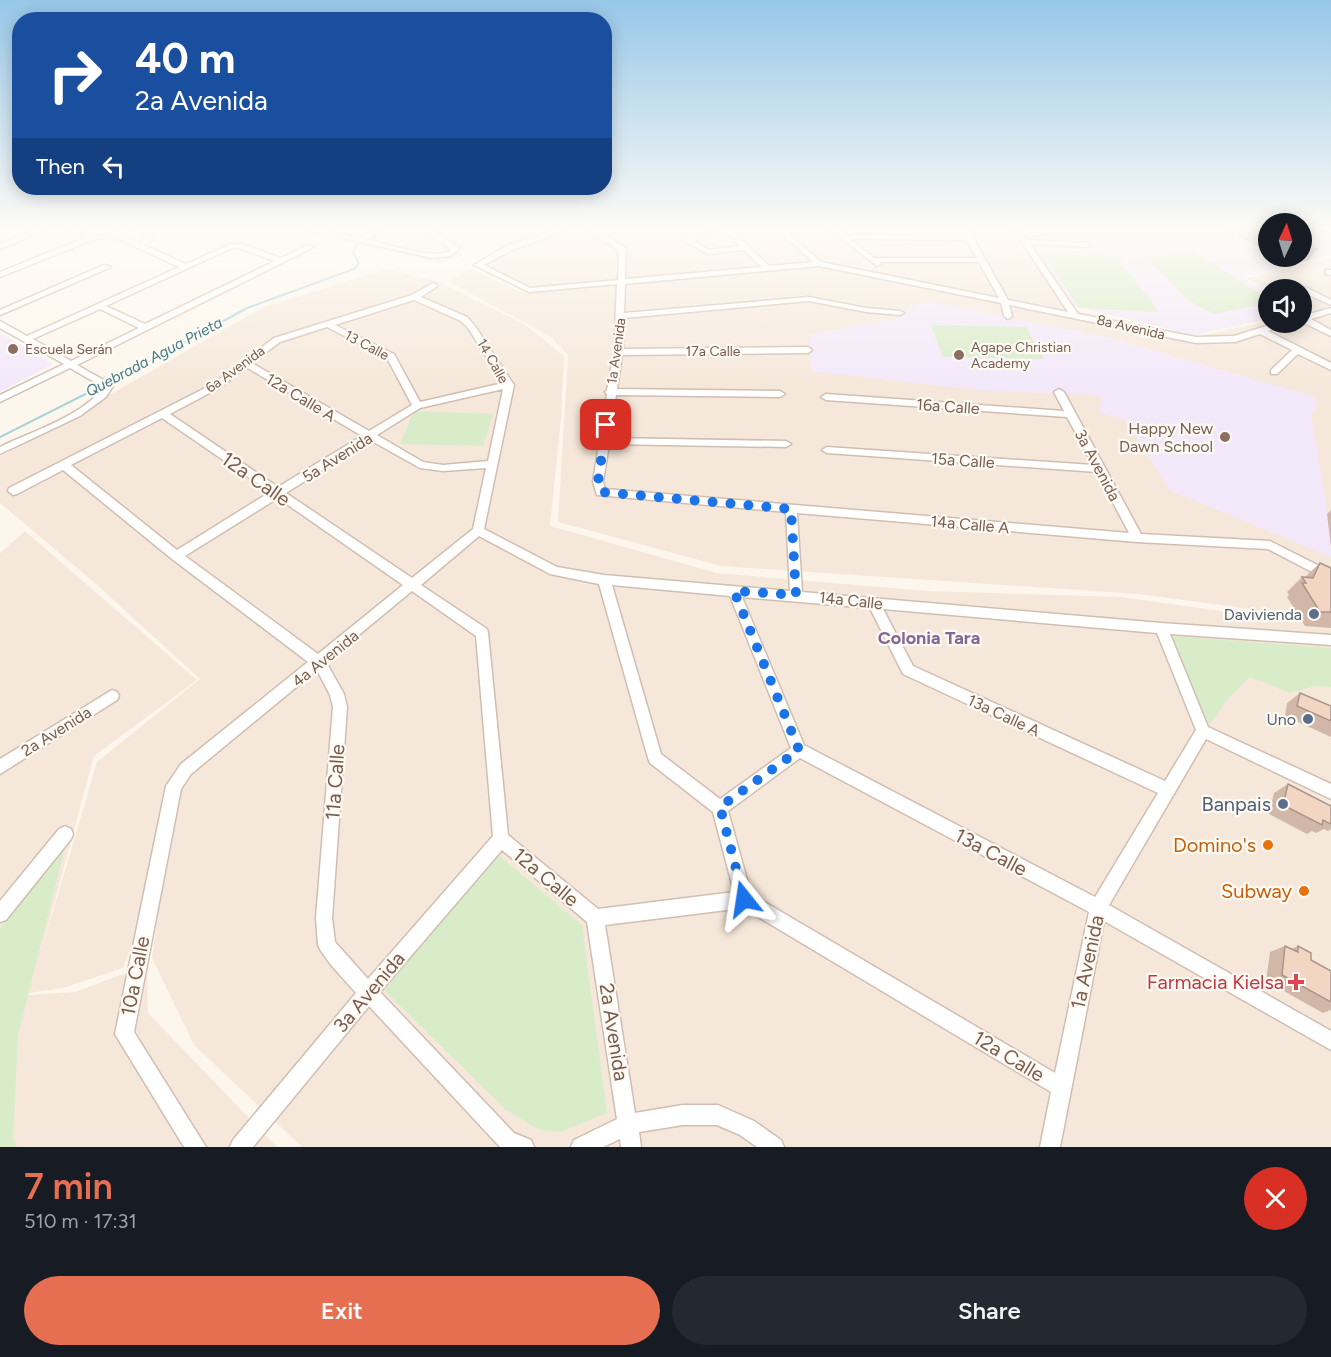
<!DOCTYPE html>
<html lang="en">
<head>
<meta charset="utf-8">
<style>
	:root { --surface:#171b24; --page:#242831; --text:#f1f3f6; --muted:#9ea1a6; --accent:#e76f51 }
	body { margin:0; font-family:Figtree,sans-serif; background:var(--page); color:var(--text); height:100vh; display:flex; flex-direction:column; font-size:22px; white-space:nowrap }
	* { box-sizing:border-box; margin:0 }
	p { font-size:20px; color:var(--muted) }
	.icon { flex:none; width:33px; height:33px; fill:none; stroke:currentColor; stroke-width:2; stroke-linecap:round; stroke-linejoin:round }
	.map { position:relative; height:1147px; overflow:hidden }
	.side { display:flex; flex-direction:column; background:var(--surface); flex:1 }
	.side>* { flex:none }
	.banner { position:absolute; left:12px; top:12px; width:600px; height:183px; border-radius:24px; box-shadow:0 3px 15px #0003; background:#1a4fa0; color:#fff; overflow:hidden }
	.needle { width:39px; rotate:4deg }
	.fabs { position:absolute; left:1258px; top:213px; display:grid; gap:12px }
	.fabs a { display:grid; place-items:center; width:54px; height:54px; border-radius:50%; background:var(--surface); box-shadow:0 3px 15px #0003; font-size:30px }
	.pin { position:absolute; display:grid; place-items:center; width:51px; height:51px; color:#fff; margin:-26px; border-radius:12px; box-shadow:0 3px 9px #0006 }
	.me { position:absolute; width:66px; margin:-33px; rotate:345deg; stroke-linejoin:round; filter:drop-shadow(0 0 4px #0008) }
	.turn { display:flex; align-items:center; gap:21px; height:126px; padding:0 24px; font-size:27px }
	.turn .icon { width:78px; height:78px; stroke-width:2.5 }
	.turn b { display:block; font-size:42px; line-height:51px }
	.then { display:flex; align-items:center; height:57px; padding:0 24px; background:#0003; gap:12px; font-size:22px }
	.round { display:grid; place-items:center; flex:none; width:63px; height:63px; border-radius:32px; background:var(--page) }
	.overview { display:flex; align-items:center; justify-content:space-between; height:102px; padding:0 24px }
	h1 { font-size:36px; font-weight:600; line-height:45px; color:var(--accent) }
	.action { display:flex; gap:12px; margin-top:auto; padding:12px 24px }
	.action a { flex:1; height:69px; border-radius:36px; background:var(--accent); color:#fff; font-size:24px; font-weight:600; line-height:69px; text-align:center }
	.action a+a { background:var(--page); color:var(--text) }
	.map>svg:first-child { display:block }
	.residential { fill:#f5e8da }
	.education { fill:#f3e8fa }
	.green { fill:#d8ecc9 }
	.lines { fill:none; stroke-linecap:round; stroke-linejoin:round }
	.stream { stroke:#a5d3da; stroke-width:2 }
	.minor-casing { stroke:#d1beb0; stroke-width:3 }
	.secondary-casing { stroke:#d6c0b0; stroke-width:3 }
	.minor { fill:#fff; fill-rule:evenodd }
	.secondary { fill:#fff; fill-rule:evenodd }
	.wall { fill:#d1b7a8 }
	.shaded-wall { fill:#aa9588 }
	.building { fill:#f3d5c3; stroke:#aa9588; stroke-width:1.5 }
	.route { stroke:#1a73e8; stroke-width:10; stroke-dasharray:0 18 }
	.education-dot { fill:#8d6e63; stroke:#fffaf3; stroke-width:2 }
	.service-dot { fill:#5c6f8a; stroke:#fffaf3; stroke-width:2 }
	.food-dot { fill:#e8710a; stroke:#fffaf3; stroke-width:2 }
	.health-dot { fill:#e0444e; stroke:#fffaf3; stroke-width:2 }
	.labels { text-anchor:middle; stroke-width:4.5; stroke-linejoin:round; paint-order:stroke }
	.far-street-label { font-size:14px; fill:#7a5c4d; stroke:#fffaf3 }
	.far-education-label { font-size:14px; fill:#785e54; stroke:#fffaf3; text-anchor:start }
	.far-water-label { font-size:15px; font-style:italic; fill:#437c86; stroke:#fffaf3 }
	.street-label { font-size:16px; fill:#7a5c4d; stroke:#fffaf3 }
	.education-label { font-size:16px; fill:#785e54; stroke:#fffaf3; text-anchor:end }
	.service-label { font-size:16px; fill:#4e5e75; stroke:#fffaf3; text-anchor:end }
	.neighbourhood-label { font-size:18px; font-weight:bold; fill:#846695; stroke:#fffaf3 }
	.near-street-label { font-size:20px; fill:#7a5c4d; stroke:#fffaf3 }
	.near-service-label { font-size:20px; fill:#4e5e75; stroke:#fffaf3; text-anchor:end }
	.near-food-label { font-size:20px; fill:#c56008; stroke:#fffaf3; text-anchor:end }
	.near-health-label { font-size:20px; fill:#be3a42; stroke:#fffaf3; text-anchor:end }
</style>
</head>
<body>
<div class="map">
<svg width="1331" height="1147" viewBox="0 0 1331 1147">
	<rect width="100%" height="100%" fill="#fdf6ec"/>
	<path class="residential" d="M282 227H437L465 247 462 256 440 263Z
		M504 227H1009L1065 308 1159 331 1196 337 1269 321 1302 322V313L1306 312 1302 309V290L1269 291 1245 278 1331 258V620L1139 594 721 566 558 522 568 355 551 337 448 281 470 269 523 293 537 292 532 287 483 266 511 251 488 233Z
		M387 269 437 281 523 323 564 356 561 419 550 526 717 573 926 591 1120 597 1331 626V1147H302L194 1045 152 958 166 855 123 968 63 988 29 993 28 995 75 992 147 965 148 1013 277 1147H0V553L25 531 197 680 94 756 41 952 97 762 200 679 95 583 0 503V457L264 307Z"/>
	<path class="education" d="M1021 227H1269V256H1302V227H1318L1331 233V255L1241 277 1269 293V319L1194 335 1073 306Z
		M928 302 1111 338 1312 396 1318 403 1311 415 1331 534V557L1169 490 1125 419 1100 413 1101 396 979 390 811 371 809 335 896 318 906 313 905 307Z
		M0 333 53 364 0 392Z"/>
	<path class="green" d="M1196 253 1269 299V303L1214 314 1189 301 1148 258Z
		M1044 254 1116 256 1159 312 1079 308Z
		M931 325 1026 327 1044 359 943 357Z
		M414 411 493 414 483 446 400 444Z
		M1170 636 1331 648V687L1315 686 1290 693 1250 677 1228 699 1206 729Z
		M65 848 18 1035 13 1137 17 1147H0V928Z
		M498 855 582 925 607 1113 560 1132 538 1129 506 1110 384 990Z"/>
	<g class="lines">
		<path class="stream" d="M0 437 153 360 247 308 354 269 359 263 353 253 356 246"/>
		<defs>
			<path id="minor" d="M45 227H55L0 249V244Z
				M62 227C74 227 83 233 94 235 109 237 122 227 136 227L121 235 140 244 144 239 146 227H154L152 240 146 246 186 264 231 244H242L281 258 307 245 314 247 77 365 111 384 113 386 106 397 80 416 0 454V447C30 432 85 415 103 387L70 368 0 402V395L64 364 0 328V321L27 336 179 267 114 237 95 239 0 277V272L87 237ZM232 248H238L275 261 145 324 106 306ZM100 309 139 328 71 361 33 339Z
				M294 227H307L360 238 380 227H388L368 240C387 244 436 261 451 250L421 227H429L460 248 451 256 432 258Z
				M566 227H576L512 250 484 265 530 288 618 280 619 251 583 227H591L626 248 625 279 761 267 744 250 708 254 684 241 716 227H728L769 266 813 262 774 227H781L821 262 999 298 979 262H880L881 264 877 266 827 227H835L844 235 964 236 960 227H967L1008 300 1068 312 1012 227H1019L1027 240 1087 243 1091 245 1087 247 1030 244 1078 314 1196 337 1234 336 1279 322H1293L1268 331 1331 363V370L1298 354 1277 374H1271V370L1292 350 1260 334 1235 342 1196 343 1009 305 1012 316 1008 319 1004 316 1001 303 819 266 625 284 624 313 809 297 866 308 900 311 904 313 900 315 866 312 809 301 624 318 623 349 808 347 812 350 808 353 622 355 617 389 780 391 785 394 780 397 616 395 610 438 786 441 791 444 786 447 609 444 603 482 605 489 1129 533 1097 472 827 453 822 450 827 447 1093 465 1067 417 826 400 821 397 826 394 1064 411 1054 392 1059 389 1064 392 1141 534 1270 541 1331 572V582L1268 549 1137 542 797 513 802 592 1161 623 1331 635V645L1170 634 1208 727 1331 784V799L1206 739 1109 905 1331 1031V1050L1104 921 1060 1147H1040L1051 1092 743 908 605 925 635 1113 683 1105H718L754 1121 781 1140 784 1147H757L740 1135 717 1125H683L639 1132 641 1147H621L620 1139 603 1147H571L574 1140 617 1119 587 922 502 850 380 992 514 1133 531 1140 534 1147H500L369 1006 253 1147H230L233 1140 356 993 331 965 321 951 318 945 316 918 333 707 330 695 317 670 191 774 181 789 134 1032 206 1147H184L115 1034 166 786 181 764 308 662 172 559 63 470 17 494 13 495 8 491 9 488 213 384 274 338 412 295 433 283 437 285 436 287 421 297 467 317 475 326 514 385 484 529 557 567 604 575 790 591 786 512 597 495 593 482 607 394 605 392 607 390 614 352 617 284 529 292 474 265 506 246ZM722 229 740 246 709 250 694 241ZM850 239 967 240 977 258H874ZM414 300 461 321 468 328 503 383 420 402 394 354 335 325ZM327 327 387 358 412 405 369 431 252 363 280 342ZM246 367 362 436 278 487 170 414 219 388ZM503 389 488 461 443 465 423 462 377 435 420 408ZM162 418 270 492 177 550 71 465ZM370 440 420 468 443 471 486 468 473 529 412 578 286 493ZM278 498 403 585 318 654 185 556ZM479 536 550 574 599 584 648 758 650 763 713 812 734 892 598 909 508 835 488 633 487 629 421 585ZM612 585 730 596 791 748 720 799 661 754ZM412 591 476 636 493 836 368 979 335 942 332 918 347 707 344 694 326 662ZM742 597 870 608 903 674 1158 793 1095 897 804 745ZM883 609 1157 633 1196 730 1165 781 913 666ZM800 758 1089 912 1055 1073 751 894 728 811Z
				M104 265 111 267 0 315V310Z
				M1326 270H1331V275L1326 274Z
				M1287 281H1293L1331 300V305L1302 292V290H1297L1287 285Z
				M1331 308V313L1311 319 1331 330V336L1302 322V316Z
				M112 690 117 692 119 696 117 700 0 774V759Z
				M65 826 71 829 73 834 71 839 6 920 0 922V901L59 829Z"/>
			<path id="secondary" d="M1319 227H1331V233Z"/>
		</defs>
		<use href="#minor" class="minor-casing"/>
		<use href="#secondary" class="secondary-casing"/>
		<use href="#minor" class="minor"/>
		<use href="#secondary" class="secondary"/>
	</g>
	<path class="wall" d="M1219 227H1266L1269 228V251L1237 236 1240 229 1230 232Z
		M1302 243 1309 260 1296 263 1281 256H1302Z
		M1331 510V547L1327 514Z
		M1320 563 1331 568V628L1305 626 1287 597 1289 595 1287 592 1302 577H1305Z
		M1300 693 1331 706V737L1285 716 1287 703Z
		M1288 784 1331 806V829L1328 831 1324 829 1316 833 1312 831 1307 834 1269 814 1274 793Z
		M1285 946 1291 949 1298 946 1311 960 1331 971V1010L1323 1013 1266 981 1270 952Z"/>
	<path class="shaded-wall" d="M1232 227H1242L1240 229 1230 232Z
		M1316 249 1309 260 1296 263 1301 256H1302L1303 253Z"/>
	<path class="building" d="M1246 227H1266L1269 228V237Z
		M1302 243 1316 249 1303 253H1302Z
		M1320 563 1331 568V612H1320L1302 583H1306L1302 577 1313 578Z
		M1300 693 1331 706V721L1297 706Z
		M1288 784 1331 806V824L1323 820 1322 825 1283 805Z
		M1285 946 1298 952V946L1311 953V960L1331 971V1002L1282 975Z"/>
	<linearGradient id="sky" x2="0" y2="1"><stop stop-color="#97c7e8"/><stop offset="0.59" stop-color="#fefbf6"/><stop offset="1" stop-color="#fefbf6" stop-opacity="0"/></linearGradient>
	<rect width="1331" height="388" fill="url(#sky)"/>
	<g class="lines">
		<path class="route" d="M606 425 598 482 601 492 791 509 796 595 734 591 799 750 720 807 744 899"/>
	</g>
	<g class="education-dot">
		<circle cx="13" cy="349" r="6"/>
		<circle cx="959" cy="355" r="6"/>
		<circle cx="1225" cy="437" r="6"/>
	</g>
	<g class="service-dot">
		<circle cx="1314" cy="614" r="6"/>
		<circle cx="1308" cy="719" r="6"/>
		<circle cx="1283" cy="804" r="6"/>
	</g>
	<g class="food-dot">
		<circle cx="1268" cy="845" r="6"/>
		<circle cx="1304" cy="891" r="6"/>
	</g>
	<path class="health-dot" d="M1293 973h6v6h6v6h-6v6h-6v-6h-6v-6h6z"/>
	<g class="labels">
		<g class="far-street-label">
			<text transform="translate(1131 327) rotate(13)" y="5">8a Avenida</text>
			<text transform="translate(367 345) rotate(28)" y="5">13 Calle</text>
			<text transform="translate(616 351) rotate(-82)" y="5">1a Avenida</text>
			<text x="713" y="356">17a Calle</text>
			<text transform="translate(493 361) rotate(60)" y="5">14 Calle</text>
			<text transform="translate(235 369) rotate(-36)" y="5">6a Avenida</text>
		</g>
		<g class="far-education-label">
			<text x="971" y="352">Agape Christian<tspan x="971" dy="16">Academy</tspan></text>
			<text x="25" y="354">Escuela Serán</text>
		</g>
		<g class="far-water-label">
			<text transform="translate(154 357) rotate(-28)" y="5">Quebrada Agua Prieta</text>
		</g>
		<g class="street-label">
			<text transform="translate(301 397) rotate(31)" y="6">12a Calle A</text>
			<text transform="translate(948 406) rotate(4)" y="6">16a Calle</text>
			<text transform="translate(337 457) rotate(-32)" y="6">5a Avenida</text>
			<text transform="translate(963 460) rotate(4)" y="6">15a Calle</text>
			<text transform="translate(1098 465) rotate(62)" y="6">3a Avenida</text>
			<text transform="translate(970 524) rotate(5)" y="6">14a Calle A</text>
			<text transform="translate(851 600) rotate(6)" y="6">14a Calle</text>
			<text transform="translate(325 658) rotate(-39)" y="6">4a Avenida</text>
			<text transform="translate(1004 715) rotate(25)" y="6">13a Calle A</text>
			<text transform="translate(56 731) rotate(-32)" y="6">2a Avenida</text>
		</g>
		<g class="education-label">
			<text x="1213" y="434">Happy New<tspan x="1213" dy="18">Dawn School</tspan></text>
		</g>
		<g class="service-label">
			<text x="1302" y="620">Davivienda</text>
			<text x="1296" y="725">Uno</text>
		</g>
		<g class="neighbourhood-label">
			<text x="929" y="644">Colonia Tara</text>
		</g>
		<g class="near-street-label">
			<text transform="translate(256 479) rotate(35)" y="7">12a Calle</text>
			<text transform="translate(335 782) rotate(-86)" y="7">11a Calle</text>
			<text transform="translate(991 852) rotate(28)" y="7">13a Calle</text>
			<text transform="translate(546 877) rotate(40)" y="7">12a Calle</text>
			<text transform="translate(1087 962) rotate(-78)" y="7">1a Avenida</text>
			<text transform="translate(135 976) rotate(-79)" y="7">10a Calle</text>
			<text transform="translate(369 992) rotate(-50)" y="7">3a Avenida</text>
			<text transform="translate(614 1032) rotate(81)" y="7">2a Avenida</text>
			<text transform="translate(1009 1056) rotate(31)" y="7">12a Calle</text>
		</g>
		<g class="near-service-label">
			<text x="1271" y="811">Banpais</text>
		</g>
		<g class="near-food-label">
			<text x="1256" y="852">Domino's</text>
			<text x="1292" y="898">Subway</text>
		</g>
		<g class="near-health-label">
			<text x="1284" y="989">Farmacia Kielsa</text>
		</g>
	</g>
</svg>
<div class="fabs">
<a><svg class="needle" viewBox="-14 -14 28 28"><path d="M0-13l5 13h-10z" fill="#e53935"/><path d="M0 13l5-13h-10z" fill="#9ea1a6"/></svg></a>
<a><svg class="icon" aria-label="sound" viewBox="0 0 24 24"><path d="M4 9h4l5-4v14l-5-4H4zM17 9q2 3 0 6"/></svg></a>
</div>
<div class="pin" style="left:606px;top:425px;background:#d93025"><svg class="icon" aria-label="arrive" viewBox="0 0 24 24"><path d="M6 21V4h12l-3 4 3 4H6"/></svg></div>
<svg class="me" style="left:744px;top:899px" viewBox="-20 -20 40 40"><path d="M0-17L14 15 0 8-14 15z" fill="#1a73e8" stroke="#fff" stroke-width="4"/></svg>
<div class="banner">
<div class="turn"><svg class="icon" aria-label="right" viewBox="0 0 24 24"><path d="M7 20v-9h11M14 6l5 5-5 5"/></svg><div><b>40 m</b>2a Avenida</div></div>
<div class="then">Then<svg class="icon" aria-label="left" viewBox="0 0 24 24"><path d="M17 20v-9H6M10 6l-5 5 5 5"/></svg></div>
</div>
</div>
<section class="side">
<div class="overview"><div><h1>7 min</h1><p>510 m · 17:31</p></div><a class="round" style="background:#d93025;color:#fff"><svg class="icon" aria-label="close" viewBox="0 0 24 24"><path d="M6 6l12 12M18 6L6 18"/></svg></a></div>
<div class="action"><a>Exit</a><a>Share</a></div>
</section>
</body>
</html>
